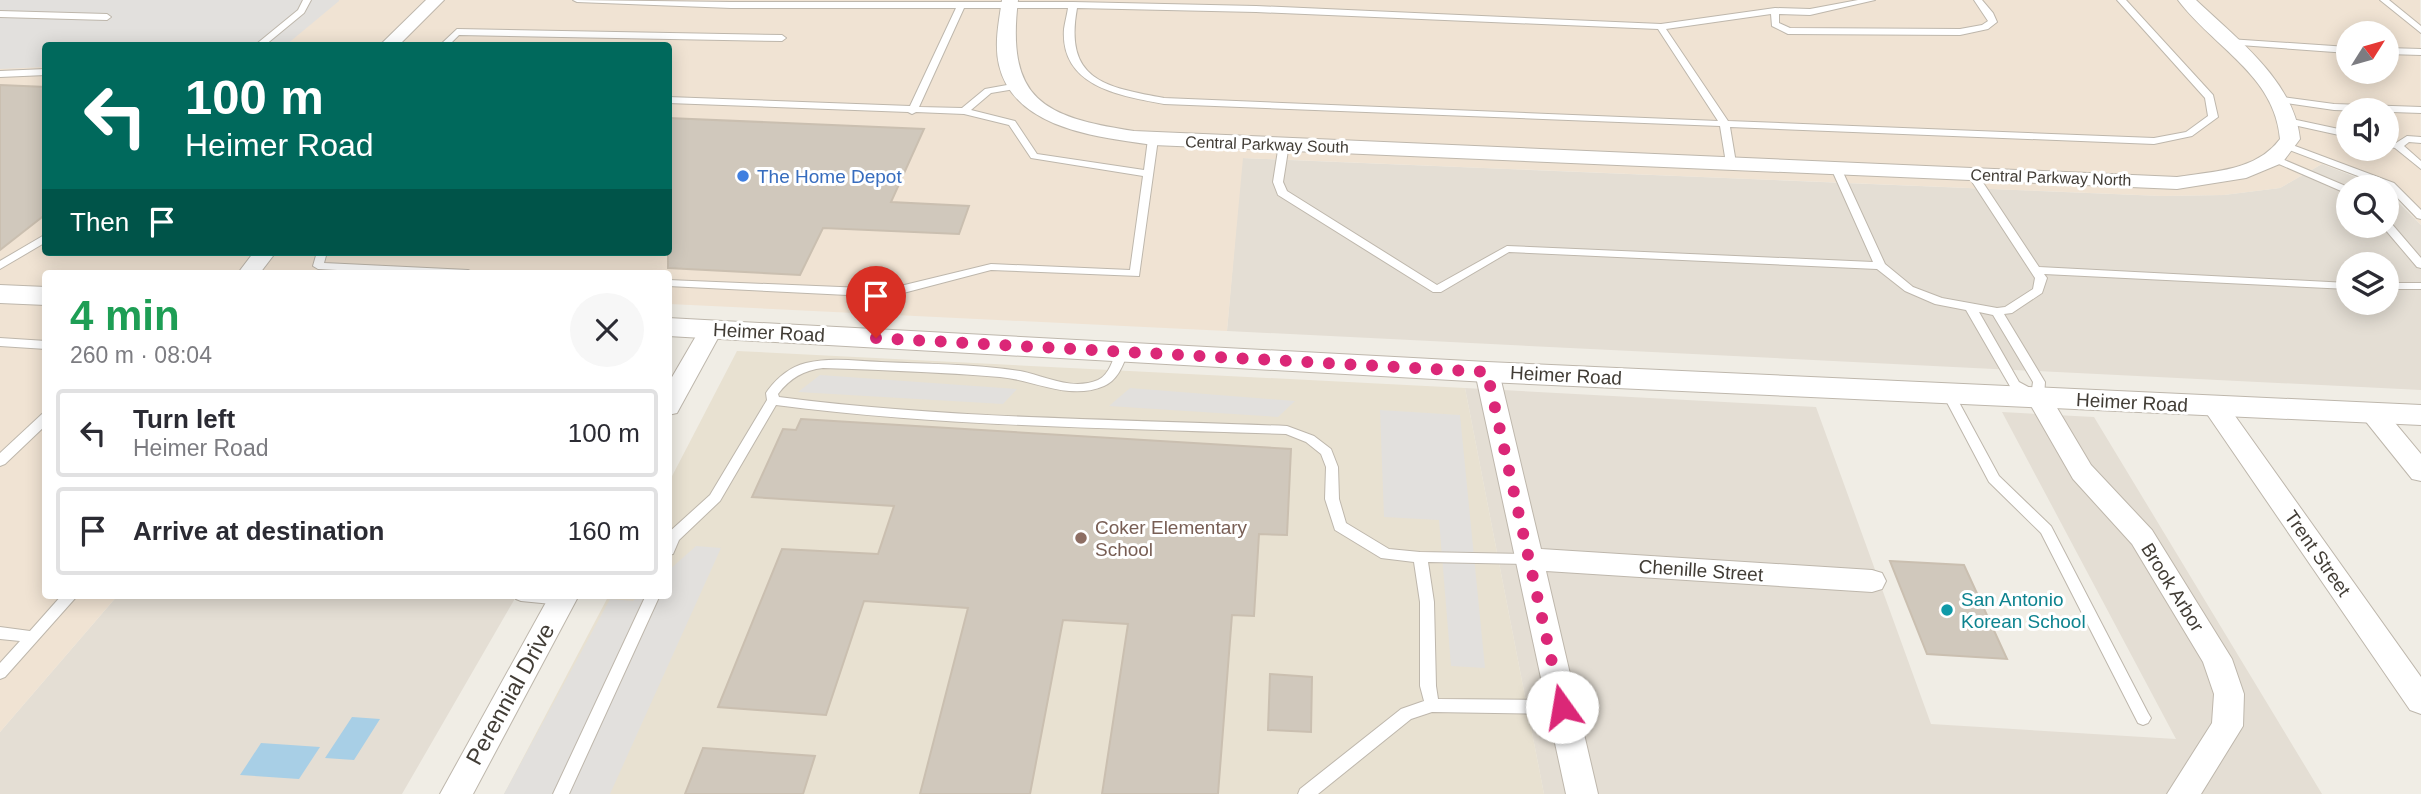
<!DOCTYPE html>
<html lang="en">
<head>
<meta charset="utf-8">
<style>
	:root { --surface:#fff; --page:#f7f7f7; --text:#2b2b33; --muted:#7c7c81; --line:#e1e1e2 }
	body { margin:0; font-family:Helvetica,sans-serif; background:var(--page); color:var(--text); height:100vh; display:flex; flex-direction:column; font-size:26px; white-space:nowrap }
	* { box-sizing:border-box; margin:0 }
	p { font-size:23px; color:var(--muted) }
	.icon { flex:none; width:38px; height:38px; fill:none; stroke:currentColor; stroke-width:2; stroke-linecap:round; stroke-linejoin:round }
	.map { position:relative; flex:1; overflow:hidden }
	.details { position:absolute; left:42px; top:270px; width:630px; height:329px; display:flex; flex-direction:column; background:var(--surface); border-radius:7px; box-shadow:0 4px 18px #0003 }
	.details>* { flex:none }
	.guide { position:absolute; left:42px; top:42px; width:630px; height:214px; border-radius:7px; box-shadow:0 4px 18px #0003; background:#00695c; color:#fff; overflow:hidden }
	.needle { width:46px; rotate:53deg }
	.tools { position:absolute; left:2336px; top:21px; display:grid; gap:14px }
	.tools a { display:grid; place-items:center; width:63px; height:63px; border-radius:50%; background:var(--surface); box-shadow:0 4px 18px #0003; font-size:35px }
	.pin { position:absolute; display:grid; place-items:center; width:60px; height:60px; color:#fff; margin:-72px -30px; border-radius:50% 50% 50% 0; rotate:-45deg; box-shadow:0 0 7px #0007 }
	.pin .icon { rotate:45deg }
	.me { position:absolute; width:77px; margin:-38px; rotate:347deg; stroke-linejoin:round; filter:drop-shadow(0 0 5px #0008) }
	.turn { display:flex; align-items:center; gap:24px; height:147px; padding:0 28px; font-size:32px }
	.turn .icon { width:91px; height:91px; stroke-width:2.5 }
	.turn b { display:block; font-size:49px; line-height:60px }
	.then { display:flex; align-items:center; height:66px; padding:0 28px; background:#0003; gap:14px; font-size:26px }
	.round { display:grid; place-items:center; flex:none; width:74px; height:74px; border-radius:37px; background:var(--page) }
	.overview { display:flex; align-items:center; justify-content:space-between; height:119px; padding:0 28px }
	h1 { font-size:42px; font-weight:600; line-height:52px; color:#1e9e55 }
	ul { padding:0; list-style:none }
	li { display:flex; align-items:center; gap:21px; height:88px; margin:0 14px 10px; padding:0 14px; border:4px solid var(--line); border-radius:7px }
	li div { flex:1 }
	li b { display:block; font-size:26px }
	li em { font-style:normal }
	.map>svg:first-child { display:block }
	.residential { fill:#e4ded4; fill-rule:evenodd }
	.commercial { fill:#f0e3d3; fill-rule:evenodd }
	.education { fill:#e8e1d1 }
	.parking { fill:#e2e0dd }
	.water { fill:#a8cfe6 }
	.building { fill:#d0c8bc; stroke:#cabfb0; stroke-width:2 }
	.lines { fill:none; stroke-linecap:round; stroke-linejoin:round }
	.service-casing { stroke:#beb7ac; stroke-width:2 }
	.minor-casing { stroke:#beb7ac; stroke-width:2 }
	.tertiary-casing { stroke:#beb7ac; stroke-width:2 }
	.service { fill:#fff; fill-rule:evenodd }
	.minor { fill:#fff; fill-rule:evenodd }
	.tertiary { fill:#fff; fill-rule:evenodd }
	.route { stroke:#db2777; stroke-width:12; stroke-dasharray:0 21.6 }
	.shop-dot { fill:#3f7fe0; stroke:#fff; stroke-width:2.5 }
	.education-dot { fill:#8d6e63; stroke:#fff; stroke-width:2.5 }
	.culture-dot { fill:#0f9aa8; stroke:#fff; stroke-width:2.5 }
	.labels { text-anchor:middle; stroke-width:6; stroke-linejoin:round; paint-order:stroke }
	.far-street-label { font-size:16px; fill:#423d36; stroke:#fff }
	.shop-label { font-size:19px; fill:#366cbe; stroke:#fff; text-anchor:start }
	.street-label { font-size:19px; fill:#423d36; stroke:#fff }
	.education-label { font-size:19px; fill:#785e54; stroke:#fff; text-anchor:start }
	.culture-label { font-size:19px; fill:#0d838f; stroke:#fff; text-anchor:start }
	.near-street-label { font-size:23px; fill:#423d36; stroke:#fff }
</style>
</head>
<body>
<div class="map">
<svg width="2421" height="794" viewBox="0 0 2421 794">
	<rect width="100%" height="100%" fill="#f0ede5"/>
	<path class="residential" d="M1242 158 2162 196 2224 195 2280 188 2322 164 2381 187H2348V226H2387V191L2421 225V390L1227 331ZM2348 264H2387V303H2348Z
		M1465 388 1816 407 1931 724 2176 739 2002 412 2094 417 2322 794H1544Z
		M118 595H517L402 794H0V732Z"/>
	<path class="commercial" d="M0 0H2420L2421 225 2387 187 2322 164 2280 188 2224 195 2162 196 1243 158 1227 331 669 304 668 273H46V595H118L0 732ZM2348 33H2387V72H2348ZM46 46H668V252H46ZM2348 110H2387V149H2348Z"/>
	<path class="education" d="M737 351 1465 388 1544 794H504L609 595H668L669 482Z"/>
	<path class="parking" d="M0 0H339V1L286 45 46 46 45 67 0 69Z
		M820 375 1017 389 1003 404 798 392Z
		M1130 388 1295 401 1278 417 1109 406Z
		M1380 410 1460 415 1485 668 1451 666 1439 520 1384 517Z
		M696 546 721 548 610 794H504L610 599 633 601 640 595H668L669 570Z"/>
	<path class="water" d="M352 717 380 719 354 760 325 758Z
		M261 743 320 747 299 779 240 775Z"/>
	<path class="building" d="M0 85 46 87V214L0 250Z
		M668 118 924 129 891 202 969 206 959 234 823 228 800 275 668 268Z
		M801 419 1291 449 1287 535 1259 534 1254 616 1232 615 1218 794H1102L1128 624 1063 620 1030 794H920L968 608 864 601 826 715 718 707 782 549 878 554 894 506 752 497 783 429 796 430Z
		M1890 561 1964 565 2007 659 1927 654Z
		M1270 674 1312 677 1311 732 1268 730Z
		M703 748 815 756 803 794H685Z"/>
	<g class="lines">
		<defs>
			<path id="service" d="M303 0H311L304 13 264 46H254L298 10Z
				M573 0 731 2H1073L1256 6 1661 24 1775 8 1810 9 1858 0H1875L1810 15 1779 14V23L1790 28 1960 29 1982 25 1988 21 1974 0H1982L1993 13 1997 22 1988 29 1960 35 1788 34 1772 26 1771 14 1666 29 1728 121 2154 138 2186 132 2208 116 2205 98 2117 0H2126L2213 95 2218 117 2192 136 2154 144 1730 127 1736 163 1731 166 1726 163 1720 126 1164 104C1121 96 1060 87 1064 29 1065 22 1067 15 1068 8H964L919 107 962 108 985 89 1018 83 1023 86 1021 88 991 93 971 110 1015 121 1037 154 1144 170 1148 139 1153 136 1156 137 1158 139 1139 276 991 270 888 297 668 286V280L888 289 991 264 1130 270 1143 176 1031 158 1009 125 964 114 916 112 912 114 908 112 668 103V97L910 106 956 8H731L577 2ZM1077 8 1256 12 1658 29 1718 121 1164 98C1104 87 1064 80 1077 8Z
				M2380 0H2389L2421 26V33Z
				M0 11 107 14 111 17 107 20 0 17Z
				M457 29 782 35 786 38 782 41 459 35 448 46H439Z
				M2229 39 2348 47V53L2226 44V40Z
				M2387 48 2421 49V55L2387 54Z
				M46 69V75L0 77V71Z
				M2282 97 2334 104 2421 107V113L2334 110 2279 102V98Z
				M2292 119 2348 131V137L2289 124 2287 122Z
				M2407 136 2421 137V143L2409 142 2404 146 2421 161V169L2395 148 2387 146V140L2396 143Z
				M1284 141 1289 144 1283 182 1287 191 1437 285 1507 246 1873 262 1831 168 1836 165 1841 168 1885 264 1913 287 1942 298 1997 308 2005 307 2033 289 2035 278 1967 174 1972 171 1976 172 2039 267 2348 283V289L2044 274 2047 278 2042 293 2012 313 2004 314 2045 382 2044 397 2038 401 2011 388 1966 310 1935 304 1905 291 1877 269 1509 252 1441 292H1433L1278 195 1273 182 1279 144ZM1979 312 1993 315 2033 382 2032 389 2019 382Z
				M2287 143 2394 183 2421 210V219L2417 218 2387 187 2284 148 2282 146Z
				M2275 156 2348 187V194L2272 161V157Z
				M2387 222 2391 223 2421 258V268L2417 267 2383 227 2382 226H2387Z
				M46 234V242L0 269V261Z
				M317 252H327L324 263 468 270 474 273H396L318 269 313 266Z
				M2387 283H2421V289H2387Z
				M0 338 46 341V349L0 346Z
				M1122 348 1128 352C1123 365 1118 380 1104 386 1069 401 1035 380 1000 377 941 372 882 370 823 368 804 370 790 378 778 394L779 397C947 419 1117 419 1287 426L1314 436 1331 449 1338 467 1339 499 1346 523 1389 549 1420 552 1529 554 1534 555 1536 559 1534 563 1529 564 1428 562 1434 602 1436 686 1438 699 1562 700 1567 702 1570 707 1567 712 1562 714 1432 712 1411 719 1318 794H1298L1300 789 1401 709 1424 701 1420 686V602L1414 562 1381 558 1335 530 1325 499 1326 467 1321 454 1306 442 1286 434C1116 428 946 427 776 405L720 501 679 540 673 554 668 555V533L710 495 767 400 766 393 768 390C778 377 790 367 806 363 830 357 857 361 881 362 927 364 974 364 1020 371 1045 376 1072 391 1098 380 1110 374 1112 360 1118 349Z
				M1948 389 1954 393 1999 476 2051 526 2148 713 2151 718 2148 723 2143 725 2138 723 2041 533 1989 482 1942 393Z
				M46 413V425L5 464 0 466V453L42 414Z
				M62 595H78L5 677 0 679V663L20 641 0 639V627L30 631Z
				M514 595H567L569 599 567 603 562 605 521 601 516 599Z
				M646 595H660L569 794H553Z"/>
			<path id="minor" d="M426 0H444L398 46H379Z
				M1002 0H1018C1006 100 1043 117 1134 131L2177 177C2215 171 2256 171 2280 139 2275 75 2213 47 2178 0H2196C2236 38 2294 81 2300 139L2282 163 2246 178 2177 189 1153 145C1100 137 1014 130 999 65 994 44 999 21 1002 0Z
				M254 252H276L260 273H238Z
				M711 322 719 324 723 329 677 413 668 415V384L703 324Z
				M1487 364 1495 366 1499 372 1541 549 1872 570 1882 573 1886 581 1882 589 1872 592 1546 571 1598 794H1566L1475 372 1479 366Z
				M2038 389 2047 391 2091 465 2152 530 2232 659 2244 694 2243 726 2201 794H2167L2212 723 2214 694 2203 662 2132 544 2073 479 2026 397 2029 391Z
				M2214 397 2223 399 2421 677V714L2410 710 2205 411 2202 405 2205 399Z
				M2372 403 2381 406 2421 454V481L2412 479 2363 418 2360 412 2363 406Z
				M550 595H579L473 794H440Z"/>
			<path id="tertiary" d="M0 285 46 287V305L0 303Z
				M668 318 1487 362 2421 405V425L1487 382 668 336Z"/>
		</defs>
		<use href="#service" class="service-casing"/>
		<use href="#minor" class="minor-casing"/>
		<use href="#tertiary" class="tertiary-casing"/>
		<use href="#service" class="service"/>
		<use href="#minor" class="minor"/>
		<use href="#tertiary" class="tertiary"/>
	</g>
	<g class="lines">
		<path class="route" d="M876 338 1487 372 1562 707"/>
	</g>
	<circle class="shop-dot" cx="743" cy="176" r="7"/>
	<circle class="education-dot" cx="1081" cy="538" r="7"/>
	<circle class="culture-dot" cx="1947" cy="610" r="7"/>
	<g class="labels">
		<g class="far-street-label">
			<text transform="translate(1267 144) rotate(2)" y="6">Central Parkway South</text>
			<text transform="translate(2051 177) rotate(2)" y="6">Central Parkway North</text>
		</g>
		<g class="shop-label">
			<text x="757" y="183">The Home Depot</text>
		</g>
		<g class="street-label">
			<text transform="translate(769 332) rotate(3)" y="7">Heimer Road</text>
			<text transform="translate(1566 375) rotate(3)" y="7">Heimer Road</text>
			<text transform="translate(2132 402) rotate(3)" y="7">Heimer Road</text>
			<text transform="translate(2318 553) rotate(55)" y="7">Trent Street</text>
			<text transform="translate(1701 570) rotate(4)" y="7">Chenille Street</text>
			<text transform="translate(2173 587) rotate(58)" y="7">Brook Arbor</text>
		</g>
		<g class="education-label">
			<text x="1095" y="534">Coker Elementary<tspan x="1095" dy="22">School</tspan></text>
		</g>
		<g class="culture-label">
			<text x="1961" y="606">San Antonio<tspan x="1961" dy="22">Korean School</tspan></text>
		</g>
		<g class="near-street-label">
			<text transform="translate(510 694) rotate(-61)" y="8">Perennial Drive</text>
		</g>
	</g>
</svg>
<div class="tools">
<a><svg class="needle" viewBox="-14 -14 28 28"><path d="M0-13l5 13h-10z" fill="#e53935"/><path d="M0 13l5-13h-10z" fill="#7c7c81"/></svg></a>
<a><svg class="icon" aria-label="sound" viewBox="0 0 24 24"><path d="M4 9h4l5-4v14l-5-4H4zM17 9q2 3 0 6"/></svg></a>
<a><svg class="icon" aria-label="search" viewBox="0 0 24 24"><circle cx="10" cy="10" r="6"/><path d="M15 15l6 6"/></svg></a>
<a><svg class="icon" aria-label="layers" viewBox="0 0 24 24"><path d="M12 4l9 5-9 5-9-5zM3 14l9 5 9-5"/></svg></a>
</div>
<div class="pin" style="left:876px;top:338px;background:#d93025"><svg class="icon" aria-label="arrive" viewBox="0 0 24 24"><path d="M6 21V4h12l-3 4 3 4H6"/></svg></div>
<svg class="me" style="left:1562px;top:707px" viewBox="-20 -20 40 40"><circle r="19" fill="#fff"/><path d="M0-13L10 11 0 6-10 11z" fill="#db2777"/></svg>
<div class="guide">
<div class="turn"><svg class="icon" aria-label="left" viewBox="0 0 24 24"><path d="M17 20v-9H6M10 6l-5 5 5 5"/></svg><div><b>100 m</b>Heimer Road</div></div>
<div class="then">Then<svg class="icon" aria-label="arrive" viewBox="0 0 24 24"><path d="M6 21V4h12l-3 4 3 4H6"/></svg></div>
</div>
<section class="details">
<div class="overview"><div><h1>4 min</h1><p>260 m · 08:04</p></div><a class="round"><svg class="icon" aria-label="close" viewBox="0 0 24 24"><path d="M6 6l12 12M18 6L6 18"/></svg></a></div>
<ul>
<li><svg class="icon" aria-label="left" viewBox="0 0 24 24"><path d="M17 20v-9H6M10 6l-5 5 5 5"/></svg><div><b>Turn left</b><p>Heimer Road</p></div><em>100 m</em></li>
<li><svg class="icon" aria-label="arrive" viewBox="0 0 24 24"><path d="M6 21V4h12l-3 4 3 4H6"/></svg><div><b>Arrive at destination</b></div><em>160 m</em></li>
</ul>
</section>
</div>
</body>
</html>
